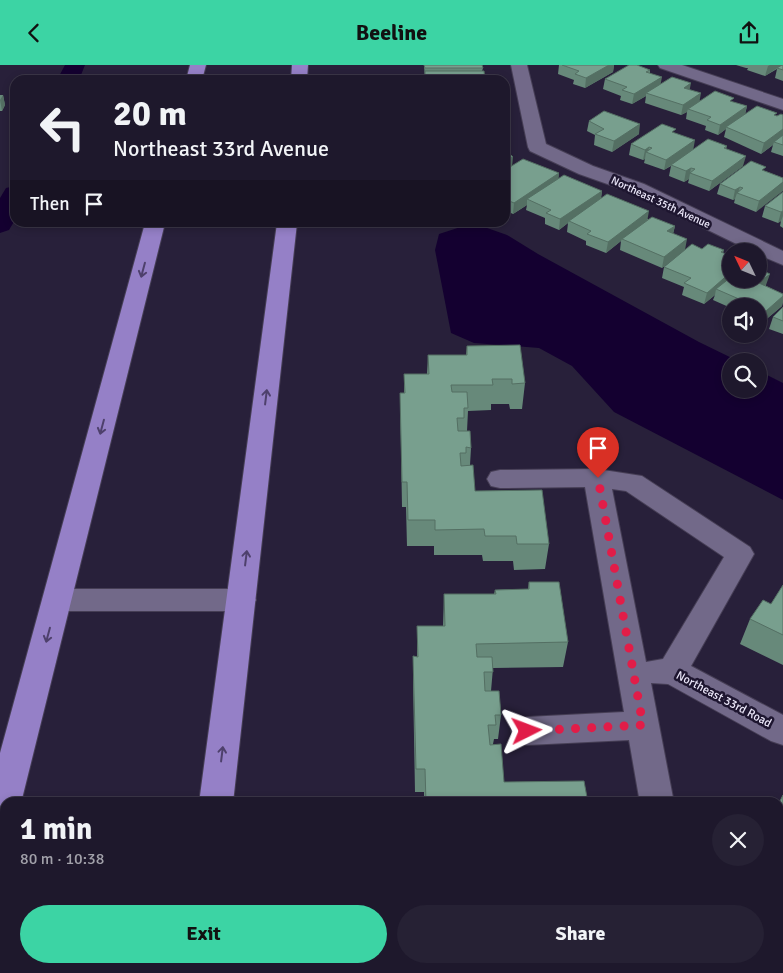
<!DOCTYPE html>
<html lang="en">
<head>
<meta charset="utf-8">
<style>
	:root { --surface:#1e182c; --page:#262134; --text:#f1f3f6; --muted:#a1a0a9; --line:#3c3748; --accent:#3cd4a4 }
	body { margin:0; font-family:Signika,sans-serif; background:var(--page); color:var(--text); height:100vh; display:flex; flex-direction:column; font-size:19px; white-space:nowrap }
	* { box-sizing:border-box; margin:0 }
	p { font-size:16px; color:var(--muted) }
	.icon { flex:none; width:28px; height:28px; fill:none; stroke:currentColor; stroke-width:2; stroke-linecap:round; stroke-linejoin:round }
	.map { position:relative; flex:1; overflow:hidden }
	.drawer { position:absolute; left:0px; top:732px; width:784px; height:176px; display:flex; flex-direction:column; background:var(--surface); border-radius:15px 15px 0 0; box-shadow:0 2px 8px #0003,0 0 0 1px var(--line) }
	.drawer>* { flex:none }
	.guide { position:absolute; left:10px; top:10px; width:500px; height:152px; border-radius:15px; box-shadow:0 2px 8px #0003,0 0 0 1px var(--line); background:#1e182c; color:var(--text); overflow:hidden }
	.needle { width:32px; rotate:313deg }
	.buttons { position:absolute; left:722px; top:178px; display:grid; gap:10px }
	.buttons a { display:grid; place-items:center; width:45px; height:45px; border-radius:50%; background:var(--surface); box-shadow:0 2px 8px #0003,0 0 0 1px var(--line); font-size:25px }
	.pin { position:absolute; display:grid; place-items:center; width:42px; height:42px; color:#fff; margin:-51px -21px; border-radius:50% 50% 50% 0; rotate:-45deg; box-shadow:0 0 5px #0007 }
	.pin .icon { rotate:45deg }
	.me { position:absolute; width:55px; margin:-28px; rotate:87deg; stroke-linejoin:round; filter:drop-shadow(0 0 4px #0008) }
	.turn { display:flex; align-items:center; gap:18px; height:105px; padding:0 20px; font-size:22px }
	.turn .icon { width:65px; height:65px; stroke-width:2.5 }
	.turn b { display:block; font-size:35px; line-height:42px }
	.then { display:flex; align-items:center; height:48px; padding:0 20px; background:#0003; gap:10px; font-size:19px }
	.round { display:grid; place-items:center; flex:none; width:52px; height:52px; border-radius:26px; background:var(--page) }
	.summary { display:flex; align-items:center; justify-content:space-between; height:85px; padding:0 20px }
	h1 { font-size:30px; font-weight:800; line-height:38px }
	.cta { display:flex; gap:10px; margin-top:auto; padding:10px 20px }
	.cta a { flex:1; height:58px; border-radius:30px; background:var(--accent); color:#111; font-size:20px; font-weight:800; line-height:58px; text-align:center }
	.cta a+a { background:var(--page); color:var(--text) }
	header { display:flex; justify-content:space-between; align-items:center; height:65px; padding:0 20px; background:var(--accent); color:#111; font-size:22px; font-weight:800 }
	.map>svg:first-child { display:block }
	.water { fill:#140030 }
	.lines { fill:none; stroke-linecap:round; stroke-linejoin:round }
	.canal { fill:#140030; fill-rule:evenodd }
	.minor-casing { stroke:#463e55; stroke-width:2 }
	.highway-casing { stroke:#463e55; stroke-width:2 }
	.minor { fill:#726989; fill-rule:evenodd }
	.highway { fill:#9580c7; fill-rule:evenodd }
	.wall { fill:#67897a }
	.shaded-wall { fill:#546f63 }
	.building { fill:#789f8e; stroke:#546f63 }
	.oneway { stroke:#4e406c }
	.route { stroke:#e11d48; stroke-width:9; stroke-dasharray:0 16.2 }
	.labels { text-anchor:middle; stroke-width:5; stroke-linejoin:round; paint-order:stroke }
	.far-street-label { font-size:11px; fill:#ece8fa; stroke:#1e1630 }
	.street-label { font-size:12px; fill:#ece8fa; stroke:#1e1630 }
</style>
</head>
<body>
<header><svg class="icon" aria-label="back" viewBox="0 0 24 24"><path d="M15 5l-7 7 7 7"/></svg>Beeline<svg class="icon" aria-label="share" viewBox="0 0 24 24"><path d="M12 15V3M7 8l5-5 5 5M5 13v7h14v-7"/></svg></header>
<div class="map">
<svg width="783" height="908" viewBox="0 0 783 908">
	<rect width="100%" height="100%" fill="#28203a"/>
	<path class="water" d="M473 158 507 170 538 189 699 277 738 296H731V324H759V306L783 318V435L614 347 572 301 539 283 474 278 451 268 435 185 439 169Z"/>
	<g class="lines">
		<path class="canal" d="M65 0H85L79 15H57Z
			M15 121V155L9 165 0 168V133L6 123Z"/>
		<defs>
			<path id="minor" d="M511 0H527L546 79 593 101 644 119 783 186V200L759 190V186H751L630 127 579 109 530 86 528 82Z
				M658 0H682L783 34V45L660 3Z
				M597 404 642 411 750 482 754 489 691 601 783 650V680L771 676 668 619 651 618 674 738H640L629 675 527 680 515 676 511 666 515 656 527 652 624 647 585 422 500 423 491 421 487 414 491 407 500 405ZM612 424 626 426 724 492 663 594 646 597Z
				M57 524H241L251 527 256 535 251 543 241 546H57L47 543 42 535 47 527Z
				M669 904H707L708 908H670Z"/>
			<path id="highway" d="M190 0H206L202 15H186Z
				M292 0H308L307 15H291Z
				M145 158H165L21 738H5V766L0 768V688Z
				M277 158H297L233 738H199Z
				M175 904H213V908H175Z"/>
		</defs>
		<use href="#minor" class="minor-casing"/>
		<use href="#highway" class="highway-casing"/>
		<use href="#minor" class="minor"/>
		<use href="#highway" class="highway"/>
	</g>
	<path class="wall" d="M424 0 483 3 482 6 425 15Z
		M559 0H614L613 7 585 23 573 19 574 15 558 9Z
		M736 0H783V16L775 13 777 4 765 11 747 5 748 3H746Z
		M650 5V8L660 19 690 25 700 36 733 37 747 41 745 50 776 51 783 50V91L771 87 773 80 761 89 724 72 726 64 718 70 705 65 706 61 686 54 687 47 681 50 645 38 646 31 632 39 620 35 621 31 603 24 605 14Z
		M0 30H3L5 40 2 46H0Z
		M589 56 639 69 612 87 594 80 595 70 587 66Z
		M675 68 693 85 727 81 726 84 743 101 709 126 688 118 689 114 684 117 669 111 671 101 664 105 644 98 645 94 643 95 629 90 631 79Z
		M512 101 559 108 558 114 602 126 601 134 648 154 675 161 673 169 685 185 662 203 620 185 621 176 606 188 586 180V176L567 167 568 158 559 165 545 159V153L526 145 527 140 513 149 505 145V105Z
		M765 106 783 113 756 147 734 138 735 134 733 135 717 129 720 119Z
		M783 127V163L780 161 781 156 778 158 762 152 765 141Z
		M702 184 724 185 723 188 731 214 766 220V221L783 229V236L782 241 763 257 759 255V241H731V243L713 235 715 230 704 239 682 230 684 222 662 213 664 202Z
		M783 242V269L769 264 773 252Z
		M467 281 525 318 522 344H510L509 339H491V345L468 346 467 366 471 383 470 400 475 426 549 479 545 504 514 505 513 496H483L482 490H434V481H407L406 442H402L400 328H404V309H427L428 290H466Z
		M529 517 568 577 563 602 493 603 491 626 501 650 498 674H494L493 679 504 717 588 738H424V727H415L413 616V591L417 592V561H443L444 529H494L495 525 528 524Z
		M783 520V600L740 579 750 554 771 539Z
		M783 730V897L779 894V861L781 857 779 855V738Z
		M458 904H613L614 908H458Z"/>
	<path class="shaded-wall" d="M609 0H614L613 7 585 23 586 13Z
		M770 0H782L765 11 768 1Z
		M662 12 660 22 646 28V31L632 39 634 29Z
		M691 18 689 28 684 23Z
		M701 28 699 39 688 44 687 47 681 50 683 40Z
		M3 30 5 40 2 46 0 35Z
		M747 41 744 52 726 62V64L718 70 720 60Z
		M640 59 639 69 612 87 614 76Z
		M783 64V73L774 77 773 80 761 89 764 78Z
		M695 75 693 86 664 105 666 95Z
		M649 82 648 88 646 87 645 94 643 95 645 85Z
		M746 91 743 101 709 126 712 116Z
		M513 92 512 102 505 104V93Z
		M691 103 689 114 684 117 686 106Z
		M559 108 558 119 527 134V140L513 149 514 138Z
		M783 117V126L756 147 759 136Z
		M740 122 738 128H737L735 134 733 135 735 125Z
		M602 126 600 137 569 156 568 158 559 165 560 154Z
		M649 146 647 157 622 174 621 176 606 188 608 177Z
		M783 146V151L781 156 778 158 781 147Z
		M675 161 672 172 667 166Z
		M687 174 685 185 662 203 664 192Z
		M731 207V214L716 224 715 230 704 239 707 228Z
		M770 209 766 220 756 230 759 218Z
		M783 231V236L782 241 763 257 766 246Z"/>
	<path class="building" d="M424 0H482L483 3H425Z
		M562 0H609L586 13 575 9 579 6Z
		M629 0H637L650 5 646 7 662 12 634 29 622 25 627 22 605 14Z
		M782 0H783V5L777 3Z
		M425 6H484L485 15H420H425Z
		M672 12 691 18 684 23 701 28 683 40 646 28Z
		M715 26 734 33 730 36 747 41 720 60 707 55 711 52 688 44Z
		M757 41 777 48 774 50 777 51 781 49 783 50V64L764 78 726 62Z
		M604 46 640 59 614 76 595 69 604 64 589 56Z
		M662 59 676 64 672 67 695 75 666 95 646 87 652 83 649 82 645 85 631 79Z
		M783 70V80L774 77Z
		M708 74 727 81 724 83 746 91 712 116 690 108 695 104 691 103 686 106 671 100Z
		M505 84 513 92 505 93Z
		M523 94 559 108 514 138 505 134V105Z
		M751 96 766 102 762 105 783 113V117L759 136 737 128 743 123 740 122 735 125 720 119Z
		M564 110 602 126 560 154 546 148 551 145 527 134Z
		M783 127V146L781 147 765 141Z
		M607 129 649 146 608 177 587 169 591 166 569 156Z
		M652 152 675 161 667 166 687 174 664 192 622 174Z
		M692 179 702 184 708 179 724 185 721 187 731 191V207L707 228 684 218 691 213 664 202Z
		M759 204 770 209 759 218 783 229V231L766 246 759 243V241H755L716 224 731 212V214H759Z
		M783 242V256L773 252Z
		M520 280 525 318 512 319V314H492L493 320H451L452 327H467L468 343H464V353H457L458 366H470L471 383 466 382V388H460L461 401 473 400 475 426 542 425 549 479H517L516 471H485L484 464 435 465V455H408L407 417H402L400 328H405L404 309H429L428 290H467V281Z
		M529 517H559L568 577 476 579 477 592H492L493 607H484L485 626H499L501 650H495L496 660H488L490 680 501 679 504 717 584 716 588 738H426L425 704H416L413 591 418 592 417 561H445L444 529H496L495 525 529 524Z
		M783 520V570L750 554 763 535 771 539Z
		M783 730V768L779 766V738Z
		M783 787V829L779 826V795Z
		M783 856V868L779 866Z
		M461 904H613L614 908H461Z"/>
	<defs><path id="oneway-shaft" d="M-6 0H5M1.5-3L5.5 0L1.5 3" fill="none" stroke-width="1.6" stroke-linecap="round" stroke-linejoin="round" transform="scale(1.25)"/></defs>
	<g class="oneway">
		<use href="#oneway-shaft" transform="translate(143 205) rotate(105)"/>
		<use href="#oneway-shaft" transform="translate(266 332) rotate(-83)"/>
		<use href="#oneway-shaft" transform="translate(102 362) rotate(105)"/>
		<use href="#oneway-shaft" transform="translate(246 493) rotate(-83)"/>
		<use href="#oneway-shaft" transform="translate(48 570) rotate(105)"/>
		<use href="#oneway-shaft" transform="translate(222 689) rotate(-83)"/>
	</g>
	<g class="lines">
		<path class="route" d="M527 666 643 660 598 413"/>
	</g>
	<g class="labels">
		<g class="far-street-label">
			<text transform="translate(661 137) rotate(25)" y="4">Northeast 35th Avenue</text>
		</g>
		<g class="street-label">
			<text transform="translate(724 634) rotate(28)" y="4">Northeast 33rd Road</text>
		</g>
	</g>
</svg>
<div class="buttons">
<a><svg class="needle" viewBox="-14 -14 28 28"><path d="M0-13l5 13h-10z" fill="#e53935"/><path d="M0 13l5-13h-10z" fill="#a1a0a9"/></svg></a>
<a><svg class="icon" aria-label="sound" viewBox="0 0 24 24"><path d="M4 9h4l5-4v14l-5-4H4zM17 9q2 3 0 6"/></svg></a>
<a><svg class="icon" aria-label="search" viewBox="0 0 24 24"><circle cx="10" cy="10" r="6"/><path d="M15 15l6 6"/></svg></a>
</div>
<div class="pin" style="left:598px;top:413px;background:#d93025"><svg class="icon" aria-label="arrive" viewBox="0 0 24 24"><path d="M6 21V4h12l-3 4 3 4H6"/></svg></div>
<svg class="me" style="left:527px;top:666px" viewBox="-20 -20 40 40"><path d="M0-17L14 15 0 8-14 15z" fill="#e11d48" stroke="#fff" stroke-width="4"/></svg>
<div class="guide">
<div class="turn"><svg class="icon" aria-label="left" viewBox="0 0 24 24"><path d="M17 20v-9H6M10 6l-5 5 5 5"/></svg><div><b>20 m</b>Northeast 33rd Avenue</div></div>
<div class="then">Then<svg class="icon" aria-label="arrive" viewBox="0 0 24 24"><path d="M6 21V4h12l-3 4 3 4H6"/></svg></div>
</div>
<section class="drawer">
<div class="summary"><div><h1>1 min</h1><p>80 m · 10:38</p></div><a class="round"><svg class="icon" aria-label="close" viewBox="0 0 24 24"><path d="M6 6l12 12M18 6L6 18"/></svg></a></div>
<div class="cta"><a>Exit</a><a>Share</a></div>
</section>
</div>
</body>
</html>
